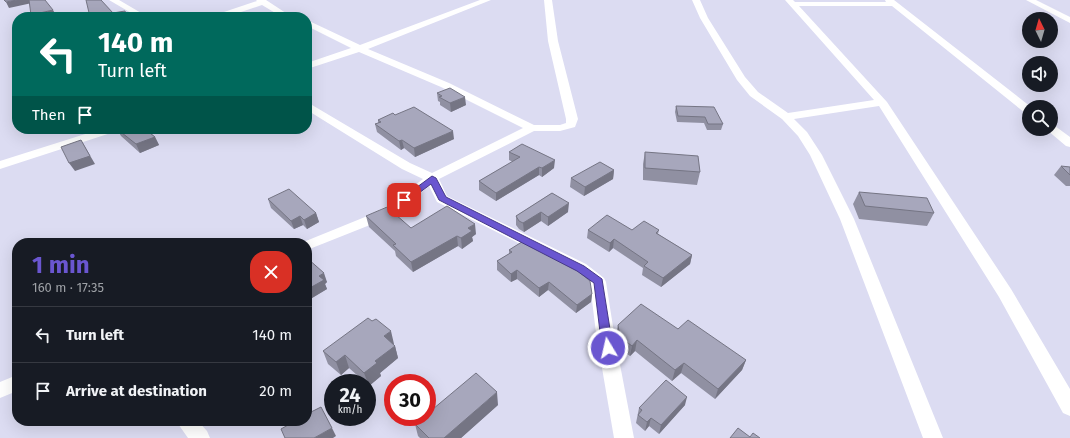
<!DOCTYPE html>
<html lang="en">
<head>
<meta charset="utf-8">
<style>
	:root { --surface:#171b24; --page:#242831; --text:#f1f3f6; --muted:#9ea1a6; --line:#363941; --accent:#6a56d0 }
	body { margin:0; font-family:"Fira Sans",sans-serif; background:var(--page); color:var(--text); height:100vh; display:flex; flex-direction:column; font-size:15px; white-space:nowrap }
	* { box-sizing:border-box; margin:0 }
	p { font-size:13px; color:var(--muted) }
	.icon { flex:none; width:22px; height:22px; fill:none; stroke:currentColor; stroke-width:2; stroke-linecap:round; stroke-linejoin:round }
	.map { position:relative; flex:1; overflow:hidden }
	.details { position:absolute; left:12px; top:238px; width:300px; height:188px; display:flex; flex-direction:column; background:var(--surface); border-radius:16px; box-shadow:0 4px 16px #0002 }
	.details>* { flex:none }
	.banner { position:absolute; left:12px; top:12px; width:300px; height:122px; border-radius:16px; box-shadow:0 4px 16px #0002; background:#00695c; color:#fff; overflow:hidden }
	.needle { width:26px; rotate:355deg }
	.tools { position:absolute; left:1022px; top:12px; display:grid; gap:8px }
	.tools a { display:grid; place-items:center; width:36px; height:36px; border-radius:50%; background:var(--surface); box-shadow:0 4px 16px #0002; font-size:20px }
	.speed { position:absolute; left:324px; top:374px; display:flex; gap:8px; font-size:20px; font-weight:700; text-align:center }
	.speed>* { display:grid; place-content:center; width:52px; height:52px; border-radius:50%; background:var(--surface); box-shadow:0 4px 16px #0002; line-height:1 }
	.speed small { font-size:10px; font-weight:400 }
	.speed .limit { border:6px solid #d22; background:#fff; color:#111 }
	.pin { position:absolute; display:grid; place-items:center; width:34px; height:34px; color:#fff; margin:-17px; border-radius:8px; box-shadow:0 2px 6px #0006 }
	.me { position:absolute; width:44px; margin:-22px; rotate:351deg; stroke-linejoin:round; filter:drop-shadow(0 0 3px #0008) }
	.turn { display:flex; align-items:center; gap:14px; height:84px; padding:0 20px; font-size:18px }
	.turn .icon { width:52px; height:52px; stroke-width:2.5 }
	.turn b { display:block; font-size:28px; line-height:34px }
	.then { display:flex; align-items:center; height:38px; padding:0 20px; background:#0003; gap:8px; font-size:15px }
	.round { display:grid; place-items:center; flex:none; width:42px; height:42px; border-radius:16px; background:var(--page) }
	.overview { display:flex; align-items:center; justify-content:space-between; height:68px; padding:0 20px }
	h1 { font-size:24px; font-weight:700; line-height:30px; color:var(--accent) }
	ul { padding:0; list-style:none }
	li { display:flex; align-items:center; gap:12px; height:56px; padding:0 20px; border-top:1px solid var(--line) }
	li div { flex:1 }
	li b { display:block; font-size:15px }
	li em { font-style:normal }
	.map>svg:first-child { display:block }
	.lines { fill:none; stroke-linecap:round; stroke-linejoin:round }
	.minor { fill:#fff; fill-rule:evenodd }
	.wall { fill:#9090a2 }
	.shaded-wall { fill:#757584 }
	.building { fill:#a7a7bc; stroke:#757584 }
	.route { fill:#6a56d0; stroke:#453887 }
</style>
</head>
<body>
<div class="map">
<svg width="1070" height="438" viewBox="0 0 1070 438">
	<rect width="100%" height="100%" fill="#dcdcf2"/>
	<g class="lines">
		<path class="minor" d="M109 0H119L148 17H138Z
			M256 0H266L292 17H282L262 5 226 17H214L215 15 257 1Z
			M480 0H491L368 49 449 83 534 125H560L566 123V119L548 41 544 0H552L558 41 578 119 575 127 560 131H534L439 179 447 196 586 264 604 278 606 282 614 333 634 438H614L596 333 590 284 576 272 437 202 429 186 399 211 375 223 307 250V243H301L365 217 389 205 423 179 402 169 307 110V102L410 163 432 173 523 128 441 87 359 52 307 69V63L351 48 307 26V20L360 45Z
			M692 0H700L708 18 745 77 758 92 788 113 874 100 785 0H793L795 2H886L885 0H894L1031 107H1029V114L1025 113 892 6H799L887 102 1011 289 1070 389V416L1063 413 999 297 879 106 794 119 807 132 822 155 854 219 943 438H923L840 219 810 155 798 136 782 119 750 96 737 80 700 18Z
			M1026 0H1036L1070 17V23Z
			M1051 125 1055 126 1070 137V147L1066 146 1047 130 1046 129H1051Z
			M101 129H119L117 131 0 169V161Z
			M17 375V391L0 398V382Z
			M176 421H198L207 431 210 438H188Z"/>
	</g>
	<path class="wall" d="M437 93 466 105 451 112 440 105V102L438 101Z
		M676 106 723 124 721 130H707L704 123 677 122 675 112Z
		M395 115 454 139 415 157 404 148 401 150 377 132 375 124 378 123V120Z
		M117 129H145L155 137 159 145 140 153 121 136Z
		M509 152 554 168 542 177 539 175 496 201 479 190V181L513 162 509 160Z
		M645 152 700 172 697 185 643 180V164Z
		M1061 166 1070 167V186H1066L1054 175Z
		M614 170 613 179 584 196 570 187 571 178Z
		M859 192 934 213 927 226 859 219 853 204Z
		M552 193 568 212 548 226 541 221 524 232 519 229 516 225V216Z
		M268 199 316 213 319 222 307 229 303 225 294 229 271 208Z
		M366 216 411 228 476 234 472 237 473 241 462 249 458 246 413 272 396 256 395 251 369 227Z
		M588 230H659L658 234 692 255 690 264 661 287 642 275 643 268 613 248 609 252 587 238Z
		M509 250 592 294 591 302 576 313 548 290 539 297 517 279 511 282 497 270V261L509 254Z
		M307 258 327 282 325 284 327 289 312 298 308 295H307Z
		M618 325 678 329 746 360 742 370 715 399 681 373 672 381 635 351 630 356 618 347 616 335Z
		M393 344 395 346 398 358 380 373 381 376 369 386 367 384V383H366L349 368 341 375 328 364 323 351 394 344Z
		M498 405 461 438H420L418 436 415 424Z
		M685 405 659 434 649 426 645 431 636 423 639 408Z"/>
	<path class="shaded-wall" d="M17 0H30L32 3 9 8 6 2Z
		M53 10 57 17H32L31 15Z
		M465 97 466 105 451 112 450 103Z
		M453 131 454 139 415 157 414 148Z
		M155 137 159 145 140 153 136 144Z
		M81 140 95 164 75 171 69 163Z
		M402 140 404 148 401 150 399 141Z
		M555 160 554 168 542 177V168Z
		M539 167V175L496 201V193Z
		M614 170 613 179 584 196 585 187Z
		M569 203 568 212 548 226V217Z
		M541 212V221L524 232 523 223Z
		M316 213 319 222 307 229 304 220Z
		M300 216 303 225 294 229 291 221Z
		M475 224 476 234 472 237 473 241 462 249 461 238 468 228Z
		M457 236 458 246 413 272 411 262Z
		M614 239 613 248 609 252 610 243Z
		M692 255 690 264 661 287 663 278Z
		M517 270V279L511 282V274Z
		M324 273 327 282 325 284 327 289 312 298 308 289 319 276Z
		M549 282 548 290 539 297V288Z
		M592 294 591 302 576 313 577 305Z
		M391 331 394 344 387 349 384 336Z
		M637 340 635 351 630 356 632 346Z
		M395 346 398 358 380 373 381 376 369 386 364 373 375 361Z
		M345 355 349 368 341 375 336 362Z
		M746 360 742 370 715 399 718 389Z
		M684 363 681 373 672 381 675 370Z
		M497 392 498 405 461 438H444Z
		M687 397 685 405 659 434 661 425Z
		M651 418 649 426 645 431 647 422Z
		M332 428 336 436 333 438H314Z"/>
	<path class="building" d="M4 0H17L6 2Z
		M29 0H45L53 10 31 15Z
		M86 0H101L113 13 125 11 127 17H90Z
		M450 88 465 97 450 103 439 97 442 96 437 93Z
		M676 106 714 107 723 124H708L705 117 678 116Z
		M414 107 453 131 414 148 402 140 399 141 375 124 381 122 378 120 393 113 395 115Z
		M117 129H145L155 137 136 144Z
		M81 140 90 156 69 163 61 147Z
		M522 144 555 160 542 168 539 167 496 193 479 181 520 157 509 152Z
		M645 152 698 156 700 172 645 168Z
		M600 162 614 170 585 187 571 178Z
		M1061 166 1070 167V175Z
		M289 189 316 213 304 220 300 216 291 221 268 199Z
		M859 192 927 198 934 213 865 206Z
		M552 193 569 203 548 217 541 212 523 223 519 221 516 216Z
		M447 206 475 224 468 228 472 231 461 238 457 236 411 262 393 245 396 244 366 216 387 207 411 228Z
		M607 215 632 230 644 221 659 230 656 233 692 255 663 278 644 266 648 262 614 239 610 243 588 230Z
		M525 240 542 248 554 257 557 256 560 257 572 266 590 281 592 294 577 305 549 282 539 288 517 270 511 274 497 261 512 252 509 250Z
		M307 258 324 273 319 276 324 280 308 289 307 288Z
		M641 304 678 329 688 320 746 360 718 389 684 363 675 370 637 340 632 346 620 337 618 325Z
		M368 318 372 321 376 319 391 331 384 336 395 346 375 361 377 363 364 373 345 355 336 362 323 351Z
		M476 373 497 392 444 438H429L415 424 423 417H427V414Z
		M666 380 687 397 661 425 651 418 647 422 638 415 642 410 639 408Z
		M321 407 332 428 314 438H285L281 429 295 421H307V414Z
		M738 428 750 437 753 433 760 438H730Z"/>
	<path class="route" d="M432 176 436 178 446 197 584 266 602 279 613 348 612 351 608 353 603 351 602 348 594 283 577 271 439 200 431 184 407 202H401L399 200 401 199Z"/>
</svg>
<div class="tools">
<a><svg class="needle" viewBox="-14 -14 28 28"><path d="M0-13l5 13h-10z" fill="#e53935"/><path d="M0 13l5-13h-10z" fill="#9ea1a6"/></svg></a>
<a><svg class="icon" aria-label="sound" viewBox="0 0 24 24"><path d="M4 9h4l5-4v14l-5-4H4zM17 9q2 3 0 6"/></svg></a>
<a><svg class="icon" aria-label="search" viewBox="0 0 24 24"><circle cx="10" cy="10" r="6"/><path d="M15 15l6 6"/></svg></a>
</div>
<div class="speed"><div>24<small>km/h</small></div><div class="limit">30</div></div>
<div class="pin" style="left:404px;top:200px;background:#d93025"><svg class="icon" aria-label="arrive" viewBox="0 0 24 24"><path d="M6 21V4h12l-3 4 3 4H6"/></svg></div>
<svg class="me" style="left:608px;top:348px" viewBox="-20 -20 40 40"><circle r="17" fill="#6a56d0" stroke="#fff" stroke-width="3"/><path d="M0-11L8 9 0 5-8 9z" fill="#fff"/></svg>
<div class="banner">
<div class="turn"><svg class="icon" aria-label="left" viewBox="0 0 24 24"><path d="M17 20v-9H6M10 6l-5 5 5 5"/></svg><div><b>140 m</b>Turn left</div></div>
<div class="then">Then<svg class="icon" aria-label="arrive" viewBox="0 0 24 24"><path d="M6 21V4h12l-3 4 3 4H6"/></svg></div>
</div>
<section class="details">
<div class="overview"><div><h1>1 min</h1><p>160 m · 17:35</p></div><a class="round" style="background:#d93025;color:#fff"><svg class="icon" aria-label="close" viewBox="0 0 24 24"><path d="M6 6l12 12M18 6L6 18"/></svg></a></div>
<ul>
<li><svg class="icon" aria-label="left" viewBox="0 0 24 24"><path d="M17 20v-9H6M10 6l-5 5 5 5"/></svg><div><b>Turn left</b></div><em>140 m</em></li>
<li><svg class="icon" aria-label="arrive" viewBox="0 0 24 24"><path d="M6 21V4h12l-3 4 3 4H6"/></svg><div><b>Arrive at destination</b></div><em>20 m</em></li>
</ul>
</section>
</div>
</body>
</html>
